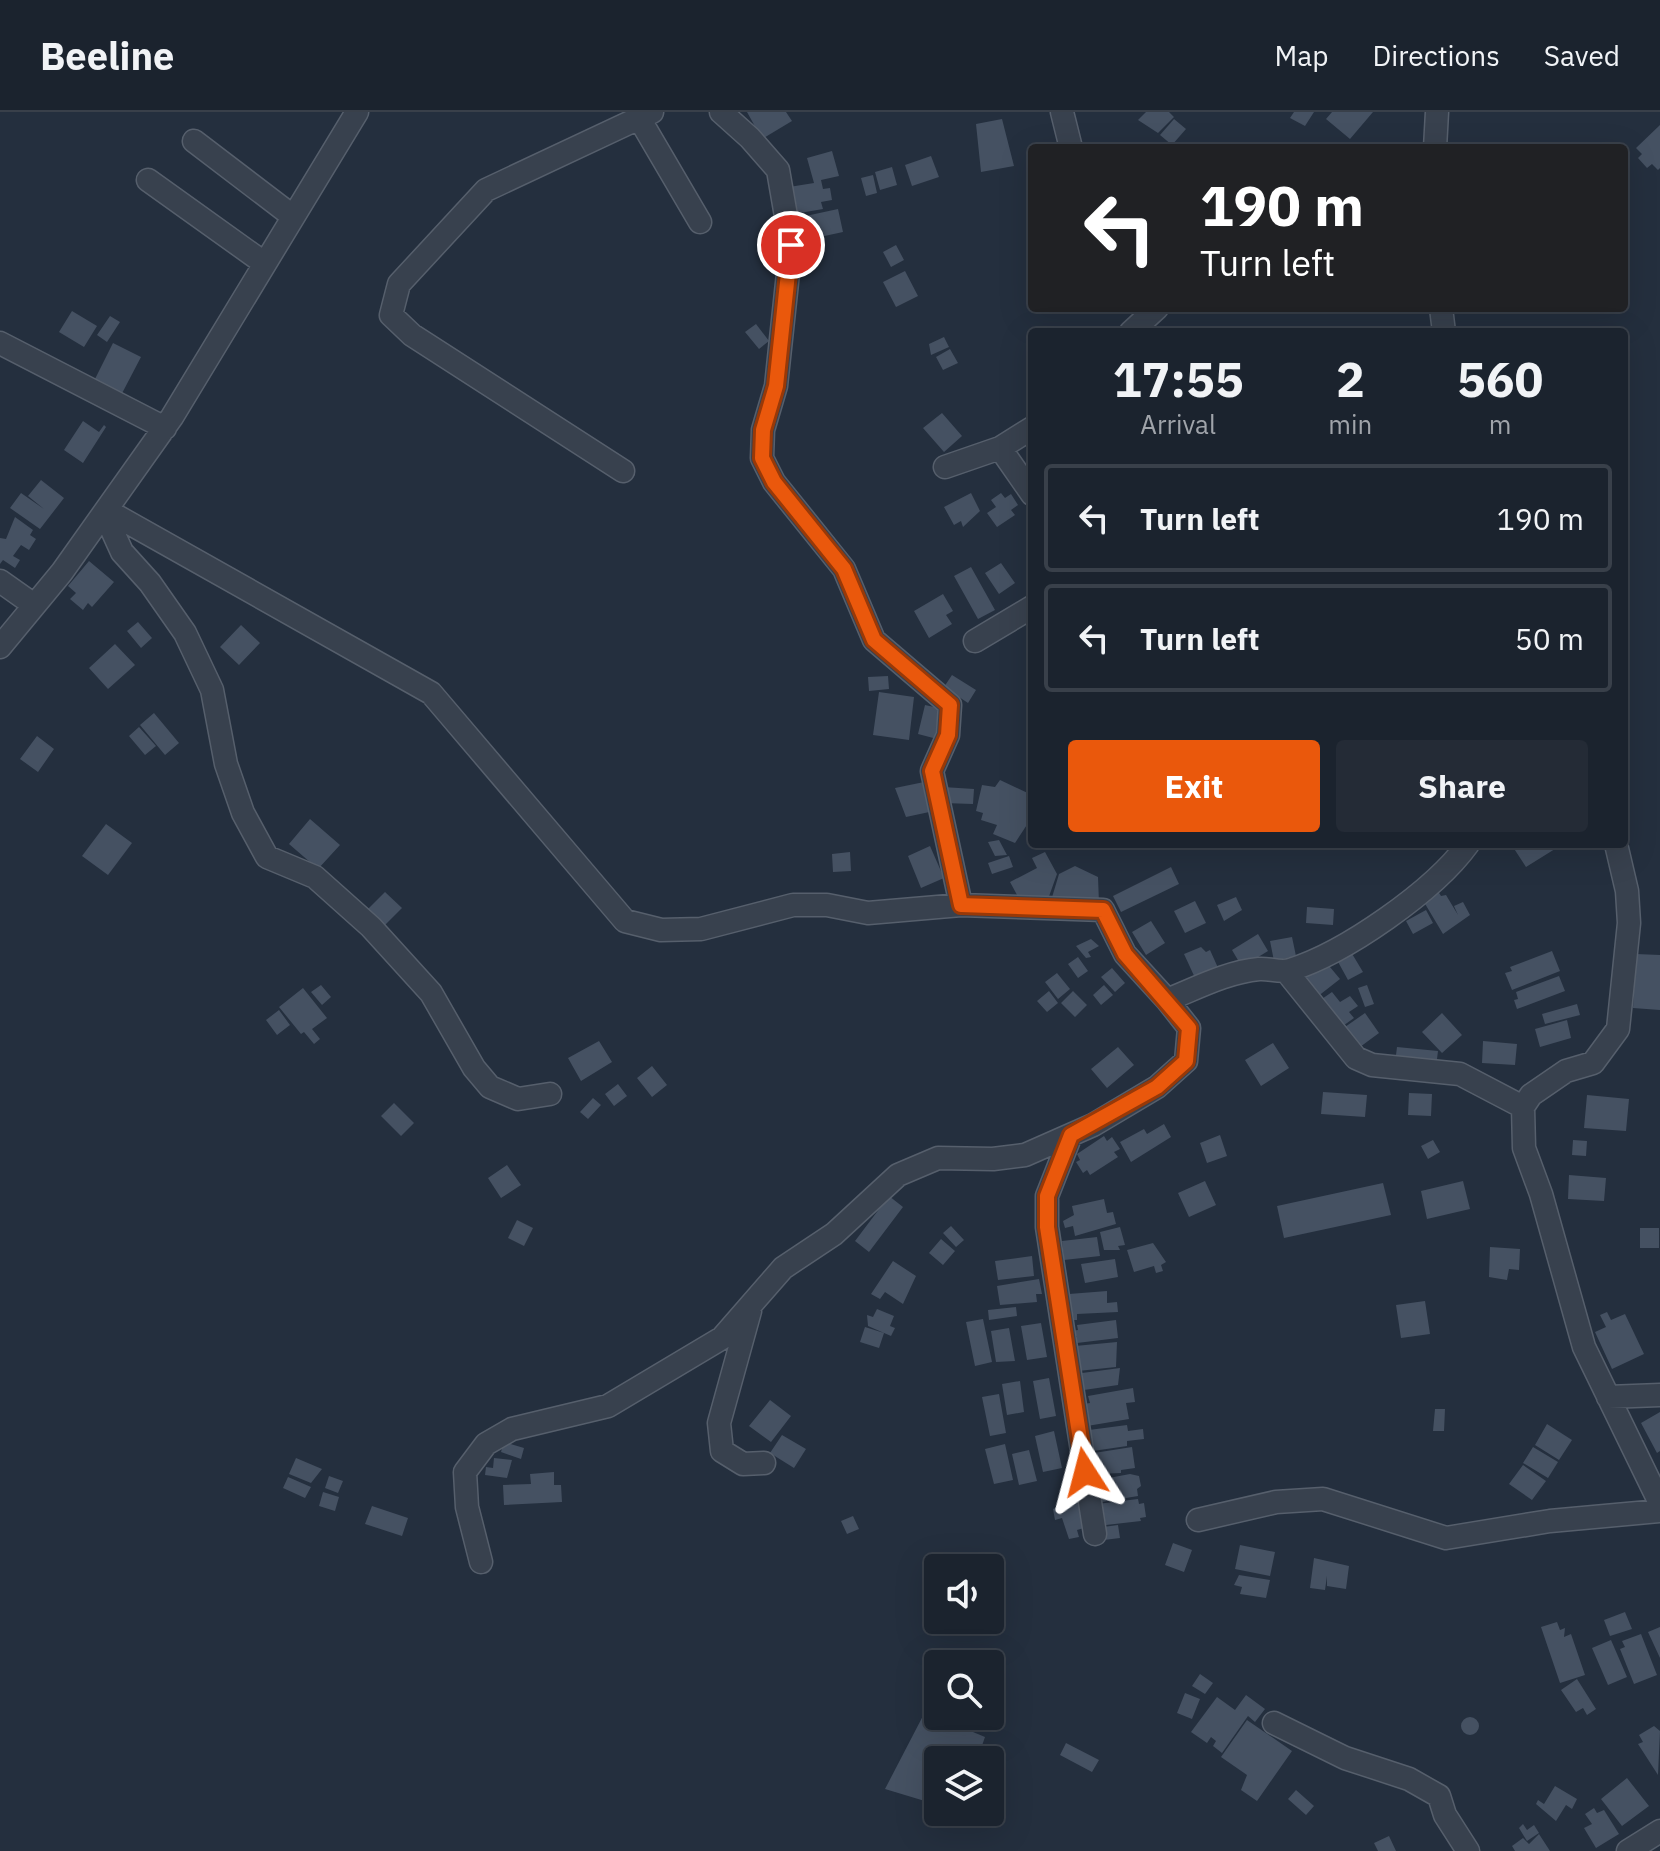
<!DOCTYPE html>
<html lang="en">
<head>
<meta charset="utf-8">
<style>
	:root { --surface:#1b232e; --page:#242b36; --text:#f1f3f6; --muted:#a0a4aa; --line:#39404a; --accent:#ea580c }
	body { margin:0; font-family:"IBM Plex Sans",sans-serif; background:var(--page); color:var(--text); height:100vh; display:flex; flex-direction:column; font-size:30px; white-space:nowrap }
	* { box-sizing:border-box; margin:0 }
	p { font-size:26px; color:var(--muted) }
	.icon { flex:none; width:44px; height:44px; fill:none; stroke:currentColor; stroke-width:2; stroke-linecap:round; stroke-linejoin:round }
	.map { position:relative; flex:1; overflow:hidden }
	.sheet { position:absolute; left:1028px; top:216px; width:600px; height:520px; display:flex; flex-direction:column; background:var(--surface); border-radius:8px; box-shadow:0 8px 32px #0002,0 0 0 2px var(--line) }
	.sheet>* { flex:none }
	.guide { position:absolute; left:1028px; top:32px; width:600px; height:168px; border-radius:8px; box-shadow:0 8px 32px #0002,0 0 0 2px var(--line); background:#202124; color:#fff; overflow:hidden }
	.controls { position:absolute; left:924px; top:1442px; display:grid; gap:16px }
	.controls a { display:grid; place-items:center; width:80px; height:80px; border-radius:8px; background:var(--surface); box-shadow:0 8px 32px #0002,0 0 0 2px var(--line); font-size:40px }
	.pin { position:absolute; display:grid; place-items:center; width:68px; height:68px; color:#fff; margin:-34px; border:4px solid #fff; border-radius:50%; box-shadow:0 2px 8px #0007 }
	.me { position:absolute; width:88px; margin:-44px; rotate:351deg; stroke-linejoin:round; filter:drop-shadow(0 0 6px #0008) }
	.turn { display:flex; align-items:center; gap:28px; height:168px; padding:0 40px; font-size:36px }
	.turn .icon { width:104px; height:104px; stroke-width:2.5 }
	.turn b { display:block; font-size:56px; line-height:68px }
	.eta { display:flex; justify-content:space-evenly; align-items:center; height:136px; text-align:center }
	.eta b { font-size:48px; font-weight:700; line-height:56px }
	.cta { display:flex; gap:16px; margin-top:auto; padding:16px 40px }
	.cta a { flex:1; height:92px; border-radius:8px; background:var(--accent); color:#fff; font-size:32px; font-weight:700; line-height:92px; text-align:center }
	.cta a+a { background:var(--page); color:var(--text) }
	ul { padding:0; list-style:none }
	li { display:flex; align-items:center; gap:24px; height:108px; margin:0 16px 12px; padding:0 24px; border:4px solid var(--line); border-radius:8px }
	li div { flex:1 }
	li b { display:block; font-size:30px }
	li em { font-style:normal }
	header { display:flex; align-items:center; gap:48px; box-sizing:border-box; height:112px; padding:0 40px; background:var(--surface); border-bottom:2px solid var(--line) }
	header strong { font-size:38px }
	nav { display:flex; gap:44px; margin-inline-start:auto; font-size:28px }
	.map>svg:first-child { display:block }
	.building { fill:#455162 }
	.lines { fill:none; stroke-linecap:round; stroke-linejoin:round }
	.minor-casing { stroke:#565f6c; stroke-width:25 }
	.minor { stroke:#38414e; stroke-width:22 }
	.route-casing { stroke:#983908; stroke-width:20 }
	.route { stroke:#ea580c; stroke-width:14 }
</style>
</head>
<body>
<header>
<strong>Beeline</strong>
<nav><a>Map</a><a>Directions</a><a>Saved</a></nav>
</header>
<div class="map">
<svg width="1660" height="1739" viewBox="0 0 1660 1739">
	<rect width="100%" height="100%" fill="#242f3e"/>
	<path class="building" d="M747 0H786L792 9 762 27Z
		M1146 0H1169L1174 5 1158 21 1138 8Z
		M1294 0H1314L1305 14 1290 6Z
		M1332 0H1373L1350 27 1326 7Z
		M1002 7 1014 54 981 60 976 12Z
		M1174 7 1186 17 1172 33 1160 23Z
		M1660 13V56L1658 58 1652 52 1647 56 1638 46 1642 42 1636 36Z
		M832 39 839 64 821 68 823 77 830 76 832 88 821 90 823 97 794 102 789 75 814 71 807 46Z
		M931 44 939 65 912 74 905 53Z
		M892 55 897 73 880 78 875 60Z
		M873 63 877 81 866 84 861 66Z
		M838 97 843 120 806 128 801 105Z
		M896 133 904 148 891 155 883 140Z
		M905 159 918 184 896 195 883 170Z
		M72 199 97 214 84 235 59 220Z
		M110 204 120 210 107 230 97 223Z
		M756 212 769 229 759 237 745 220Z
		M944 225 949 235 931 243 929 232Z
		M113 231 141 245 118 289 91 275Z
		M950 237 958 251 943 258 936 245Z
		M942 301 962 324 944 340 923 316Z
		M83 309 99 320 104 313 106 315 83 351 64 338Z
		M41 368 64 386 40 417 10 396 21 381 44 397 28 384Z
		M971 381 980 399 963 415 961 409 954 413 944 395Z
		M1001 381 1005 386 1011 382 1018 393 1011 398 1015 403 997 415 987 401 996 395 991 388Z
		M15 405 33 418 30 423 36 427 29 438 21 433 13 444 20 448 15 456 3 448 0 452V426L6 427Z
		M89 449 114 470 92 495 88 491 83 498 70 487 76 481 68 474Z
		M1001 451 1015 471 999 482 985 461Z
		M971 455 995 498 978 507 954 464Z
		M943 482 953 499 946 503 952 512 929 526 914 499Z
		M138 510 152 526 141 536 127 519Z
		M241 513 260 531 239 553 220 535Z
		M115 532 135 553 108 577 89 556Z
		M952 563 976 578 968 591 944 575Z
		M888 564 889 577 869 579 868 565Z
		M879 580 914 585 909 628 873 623Z
		M925 593 948 598 941 628 918 622Z
		M154 601 179 631 165 643 140 613Z
		M139 615 156 634 145 643 129 624Z
		M37 624 54 637 38 660 20 647Z
		M1000 668 1032 683V705L1015 731 993 722 997 713 981 708 983 701 976 699 982 673 995 675Z
		M929 669 934 699 906 705 895 676Z
		M943 675 974 677 973 692 943 691Z
		M310 707 340 733 318 757 289 732Z
		M106 712 132 731 108 763 82 744Z
		M999 728 1007 743 995 744 988 730Z
		M1511 732H1563L1526 755Z
		M930 734 944 766 921 776 908 744Z
		M850 740 851 759 833 760 832 742Z
		M1045 740 1057 762 1047 790 1022 792 1010 770 1037 756 1032 746Z
		M1009 744 1013 755 992 762 988 751Z
		M1075 754 1098 765 1099 791 1050 792 1059 762Z
		M1171 755 1179 772 1121 800 1113 784Z
		M1436 776 1441 784 1446 783 1458 803 1454 794 1463 790 1470 803 1443 822 1421 785Z
		M385 780 402 796 381 817 365 800Z
		M1236 785 1242 798 1224 809 1217 793Z
		M1195 789 1206 811 1185 821 1174 799Z
		M1307 795 1334 797 1333 813 1306 811Z
		M1426 798 1433 811 1413 822 1406 809Z
		M1151 809 1165 831 1146 843 1132 820Z
		M1258 822 1268 839 1242 855 1232 838Z
		M1292 825 1296 844 1274 849 1270 829Z
		M1091 827 1099 834 1088 840 1091 845 1086 846 1076 834Z
		M1201 835 1206 840 1210 838 1219 858 1196 868 1184 842Z
		M1552 839 1560 859 1512 878 1505 861 1512 859 1510 855Z
		M1351 840 1363 860 1348 868 1337 848Z
		M1636 842 1660 843V898L1633 896Z
		M1078 845 1088 859 1078 866 1068 852Z
		M1325 849 1340 867 1317 885 1303 867Z
		M1112 856 1125 871 1115 880 1101 865Z
		M1057 861 1070 877 1058 887 1045 870Z
		M1559 864 1565 879 1517 897 1514 888 1518 887 1516 880Z
		M321 873 331 885 322 893 311 880Z
		M1104 873 1113 883 1101 893 1093 883Z
		M1367 873 1374 892 1365 895 1358 876Z
		M303 876 327 906 312 917 320 927 314 932 304 920 301 922 279 895Z
		M1049 879 1058 891 1047 900 1037 889Z
		M1073 879 1087 893 1075 905 1061 891Z
		M1332 880 1340 890 1350 884 1358 894 1349 900 1354 906 1340 916 1319 889Z
		M1577 892 1580 903 1545 912 1542 902Z
		M279 898 290 913 277 923 266 908Z
		M1365 901 1379 921 1360 935 1345 915Z
		M1442 901 1462 923 1442 941 1422 920Z
		M1567 908 1571 926 1540 935 1535 917Z
		M599 929 612 950 581 969 568 946Z
		M1483 929 1517 932 1515 953 1482 951Z
		M1273 931 1289 956 1261 974 1245 948Z
		M1118 935 1134 953 1107 976 1091 957Z
		M1397 935 1438 939 1436 955 1395 951Z
		M652 954 667 973 652 985 637 966Z
		M618 972 627 984 614 994 605 982Z
		M1323 980 1367 983 1365 1005 1321 1002Z
		M1409 981 1432 982 1431 1004 1408 1003Z
		M1587 983 1629 987 1626 1019 1584 1016Z
		M593 986 601 993 588 1007 580 1000Z
		M394 991 414 1011 401 1024 381 1004Z
		M1164 1012 1171 1025 1131 1050 1120 1030 1144 1017 1147 1022Z
		M1220 1023 1227 1044 1207 1051 1200 1031Z
		M1104 1024 1107 1029 1112 1025 1120 1037 1114 1040 1118 1045 1090 1063 1087 1058 1083 1061 1076 1050 1080 1048 1077 1042Z
		M1433 1028 1440 1040 1428 1047 1421 1034Z
		M1573 1028 1587 1029 1586 1044 1572 1043Z
		M507 1053 521 1073 501 1086 488 1066Z
		M1569 1063 1606 1066 1604 1089 1568 1087Z
		M1205 1069 1216 1093 1189 1105 1178 1081Z
		M1463 1069 1470 1097 1427 1107 1421 1079Z
		M1383 1071 1391 1103 1284 1126 1277 1094Z
		M889 1084 903 1095 869 1140 855 1129Z
		M1104 1087 1107 1101 1113 1100 1116 1112 1075 1124 1073 1114 1065 1116 1063 1109 1074 1103 1072 1094Z
		M517 1108 533 1116 524 1134 508 1126Z
		M951 1114 964 1128 956 1135 943 1121Z
		M1120 1115 1125 1133 1118 1134 1120 1138H1104L1100 1120Z
		M1640 1116H1659V1136H1640Z
		M1097 1125 1100 1144 1064 1148 1062 1129Z
		M941 1127 955 1139 943 1153 929 1141Z
		M1153 1131 1166 1150 1161 1153 1163 1159 1156 1161 1154 1154 1134 1160 1127 1138Z
		M1490 1135 1520 1137 1519 1158 1509 1157 1507 1168 1489 1165Z
		M1032 1144 1034 1164 998 1168 995 1149Z
		M1115 1147 1118 1165 1085 1171 1081 1152Z
		M893 1149 916 1164 903 1192 885 1180 880 1187 871 1182Z
		M1039 1167 1042 1182H1036L1037 1190 1000 1193 997 1174Z
		M1107 1179V1191L1117 1190 1118 1200 1077 1202V1208H1074L1069 1182Z
		M1425 1189 1430 1222 1401 1226 1396 1193Z
		M1016 1195 1017 1204 989 1208 988 1198Z
		M877 1197 894 1204 890 1214 895 1216 891 1224 868 1214 867 1203 873 1205Z
		M1607 1200 1611 1208 1625 1202 1644 1242 1612 1257 1595 1220 1606 1215 1600 1203Z
		M983 1207 992 1250 975 1254 966 1210Z
		M1116 1208 1118 1226 1077 1231V1224L1072 1223 1071 1219 1078 1218 1077 1213Z
		M1041 1211 1047 1245 1027 1248 1021 1214Z
		M865 1215 884 1221 879 1236 860 1230Z
		M1009 1216 1015 1249 996 1250 991 1219Z
		M1117 1230 1116 1255 1078 1259 1075 1234Z
		M1120 1256 1118 1273 1084 1278 1082 1261Z
		M1049 1266 1056 1304 1040 1307 1033 1269Z
		M1020 1269 1024 1300 1007 1303 1002 1272Z
		M1133 1276 1135 1290 1126 1291 1129 1307 1087 1314 1084 1292 1090 1291 1088 1284Z
		M999 1282 1006 1321 990 1324 982 1285Z
		M770 1288 791 1304 771 1330 749 1314Z
		M1435 1297H1445L1444 1319H1433Z
		M1660 1300V1339L1657 1341 1641 1311Z
		M1547 1312 1572 1328 1559 1348 1535 1333Z
		M1127 1313 1128 1319 1143 1317 1144 1327 1127 1329V1334L1093 1339 1089 1318Z
		M1054 1319 1062 1356 1043 1360 1035 1324Z
		M782 1323 806 1337 794 1356 770 1341Z
		M504 1330 524 1336 521 1347 501 1340Z
		M1005 1332 1013 1368 994 1372 985 1337Z
		M1132 1335 1135 1356 1121 1358V1361L1097 1362 1094 1341Z
		M1533 1335 1558 1350 1548 1366 1523 1351Z
		M1029 1338 1037 1369 1019 1373 1012 1342Z
		M296 1346 322 1357 311 1371 289 1362Z
		M494 1346 512 1348 507 1366 485 1363 486 1355 493 1356Z
		M1523 1353 1546 1369 1532 1388 1509 1372Z
		M554 1360V1373H561L562 1390 504 1393 503 1373 531 1372 530 1362Z
		M1130 1362 1139 1364 1141 1374 1137 1377 1138 1384 1102 1390 1098 1368Z
		M329 1364 343 1369 338 1381 325 1376Z
		M288 1365 311 1375 305 1386 283 1376Z
		M323 1380 339 1385 335 1399 319 1394Z
		M1138 1387 1139 1392 1144 1391 1146 1405 1140 1406 1141 1409 1106 1413 1105 1409 1099 1410 1097 1392Z
		M1067 1390 1070 1393 1079 1391 1084 1416 1077 1418 1079 1425 1069 1427 1062 1406 1055 1408 1053 1397Z
		M372 1394 408 1406 402 1424 365 1412Z
		M853 1404 859 1417 847 1422 841 1409Z
		M1118 1413 1120 1426 1104 1428 1103 1415Z
		M1173 1431 1192 1438 1184 1460 1165 1453Z
		M1240 1433 1275 1440 1270 1464 1235 1457Z
		M1314 1446 1349 1454 1346 1477 1327 1474V1464L1325 1478 1310 1476Z
		M1239 1463 1270 1468 1266 1486 1240 1482 1242 1475 1234 1473Z
		M1625 1500 1632 1517 1610 1524 1604 1508Z
		M1557 1510 1560 1518 1565 1516 1564 1525 1571 1522 1585 1563 1560 1571 1541 1515Z
		M1660 1515V1546L1648 1520Z
		M1641 1522 1657 1563 1634 1572 1620 1537 1625 1535 1622 1529Z
		M1611 1528 1627 1565 1608 1573 1592 1536Z
		M1200 1562 1213 1571 1205 1582 1192 1574Z
		M1577 1567 1596 1597 1587 1603 1583 1596 1576 1600 1561 1578Z
		M1185 1581 1200 1587 1192 1607 1177 1601Z
		M1246 1583 1265 1597 1255 1610 1248 1604 1222 1641 1213 1634 1216 1629 1211 1625 1207 1631 1191 1620 1217 1585 1235 1598Z
		M925 1600 985 1625 977 1648H938V1693L885 1677Z
		M1461 1614a9 9 0 1 1 18 0a9 9 0 1 1-18 0Z
		M1247 1608 1292 1639 1257 1689 1241 1678 1247 1663 1221 1645Z
		M1654 1614 1660 1619 1658 1663 1638 1632 1643 1630 1639 1623Z
		M1066 1631 1099 1648 1092 1660 1060 1643Z
		M1627 1666 1649 1694 1622 1714 1601 1687Z
		M1555 1674 1577 1687 1572 1697 1566 1693 1556 1709 1536 1692 1538 1688 1544 1692Z
		M1296 1678 1314 1694 1306 1703 1288 1687Z
		M1594 1696 1597 1701 1604 1698 1619 1722 1596 1736 1584 1716 1592 1712 1585 1702Z
		M1523 1712 1527 1718 1534 1713 1539 1721 1527 1729 1519 1716Z
		M1539 1722 1550 1739H1515L1512 1734 1523 1726 1529 1732Z
		M1389 1724 1396 1739H1378L1374 1731Z"/>
	<g class="lines">
		<defs>
			<path id="minor" d="M721 0 750 26 778 58 791 133 776 274 763 318 762 346 774 370 844 457 874 528 950 593 948 623 932 659 961 793
				M1062 0 1071 36
				M639 6 700 110
				M194 29 291 103
				M1435 36 1437 0
				M148 68 264 151
				M1441 196 1444 220
				M1131 220 1157 196
				M0 231 165 316
				M1000 336 1032 382
				M945 355 1000 336 1032 316
				M623 359 412 223 391 203 399 172 486 78 652 0
				M106 398 431 581 625 809 661 818 701 817 793 793H827L868 801 961 793 1103 798 1125 842 1167 888
				M113 401 112 418 122 440 150 471 185 521 212 578 226 652 243 701 267 745 315 765 371 815 431 881 474 956 490 975 518 987 550 982
				M0 469 34 493
				M975 529 1032 495
				M0 535 62 460 172 305 357 0
				M1616 732 1627 779 1629 811 1618 917 1593 951 1566 959 1531 983 1523 995 1524 1036 1541 1082 1584 1235 1660 1391
				M1286 859 1356 946 1372 953 1460 962 1523 995
				M1071 1023 1047 1084V1115L1095 1422
				M750 1199 719 1311 722 1339 743 1352 764 1351
				M1608 1285 1660 1283
				M1198 1408 1276 1390 1323 1387 1446 1426 1550 1409 1660 1399
				M481 1450 467 1395 465 1360 486 1332 512 1317 608 1294 722 1226 783 1156 834 1122 898 1063 938 1046 993 1047 1025 1043 1093 1013 1157 975 1186 949 1189 916 1167 888C1197 876 1227 860 1259 857 1269 856 1280 861 1290 858 1345 841 1434 779 1468 732
				M1274 1611 1345 1646 1409 1667 1439 1684 1445 1703 1468 1739
				M1628 1739 1660 1719"/>
		</defs>
		<use href="#minor" class="minor-casing"/>
		<use href="#minor" class="minor"/>
	</g>
	<g class="lines">
		<defs>
			<path id="route" d="M791 133 776 274 763 318 762 346 774 370 844 457 874 528 950 593 948 623 932 659 961 793 1103 798 1125 842 1189 916 1186 949 1157 975 1071 1023 1047 1084V1115L1085 1360"/>
		</defs>
		<use href="#route" class="route-casing"/>
		<use href="#route" class="route"/>
	</g>
</svg>
<div class="controls">
<a><svg class="icon" aria-label="sound" viewBox="0 0 24 24"><path d="M4 9h4l5-4v14l-5-4H4zM17 9q2 3 0 6"/></svg></a>
<a><svg class="icon" aria-label="search" viewBox="0 0 24 24"><circle cx="10" cy="10" r="6"/><path d="M15 15l6 6"/></svg></a>
<a><svg class="icon" aria-label="layers" viewBox="0 0 24 24"><path d="M12 4l9 5-9 5-9-5zM3 14l9 5 9-5"/></svg></a>
</div>
<div class="pin" style="left:791px;top:133px;background:#d93025"><svg class="icon" aria-label="arrive" viewBox="0 0 24 24"><path d="M6 21V4h12l-3 4 3 4H6"/></svg></div>
<svg class="me" style="left:1085px;top:1360px" viewBox="-20 -20 40 40"><path d="M0-17L14 15 0 8-14 15z" fill="#ea580c" stroke="#fff" stroke-width="4"/></svg>
<div class="guide">
<div class="turn"><svg class="icon" aria-label="left" viewBox="0 0 24 24"><path d="M17 20v-9H6M10 6l-5 5 5 5"/></svg><div><b>190 m</b>Turn left</div></div>
</div>
<section class="sheet">
<div class="eta">
<div><b>17:55</b><p>Arrival</p></div>
<div><b>2</b><p>min</p></div>
<div><b>560</b><p>m</p></div>
</div>
<ul>
<li><svg class="icon" aria-label="left" viewBox="0 0 24 24"><path d="M17 20v-9H6M10 6l-5 5 5 5"/></svg><div><b>Turn left</b></div><em>190 m</em></li>
<li><svg class="icon" aria-label="left" viewBox="0 0 24 24"><path d="M17 20v-9H6M10 6l-5 5 5 5"/></svg><div><b>Turn left</b></div><em>50 m</em></li>
</ul>
<div class="cta"><a>Exit</a><a>Share</a></div>
</section>
</div>
</body>
</html>
